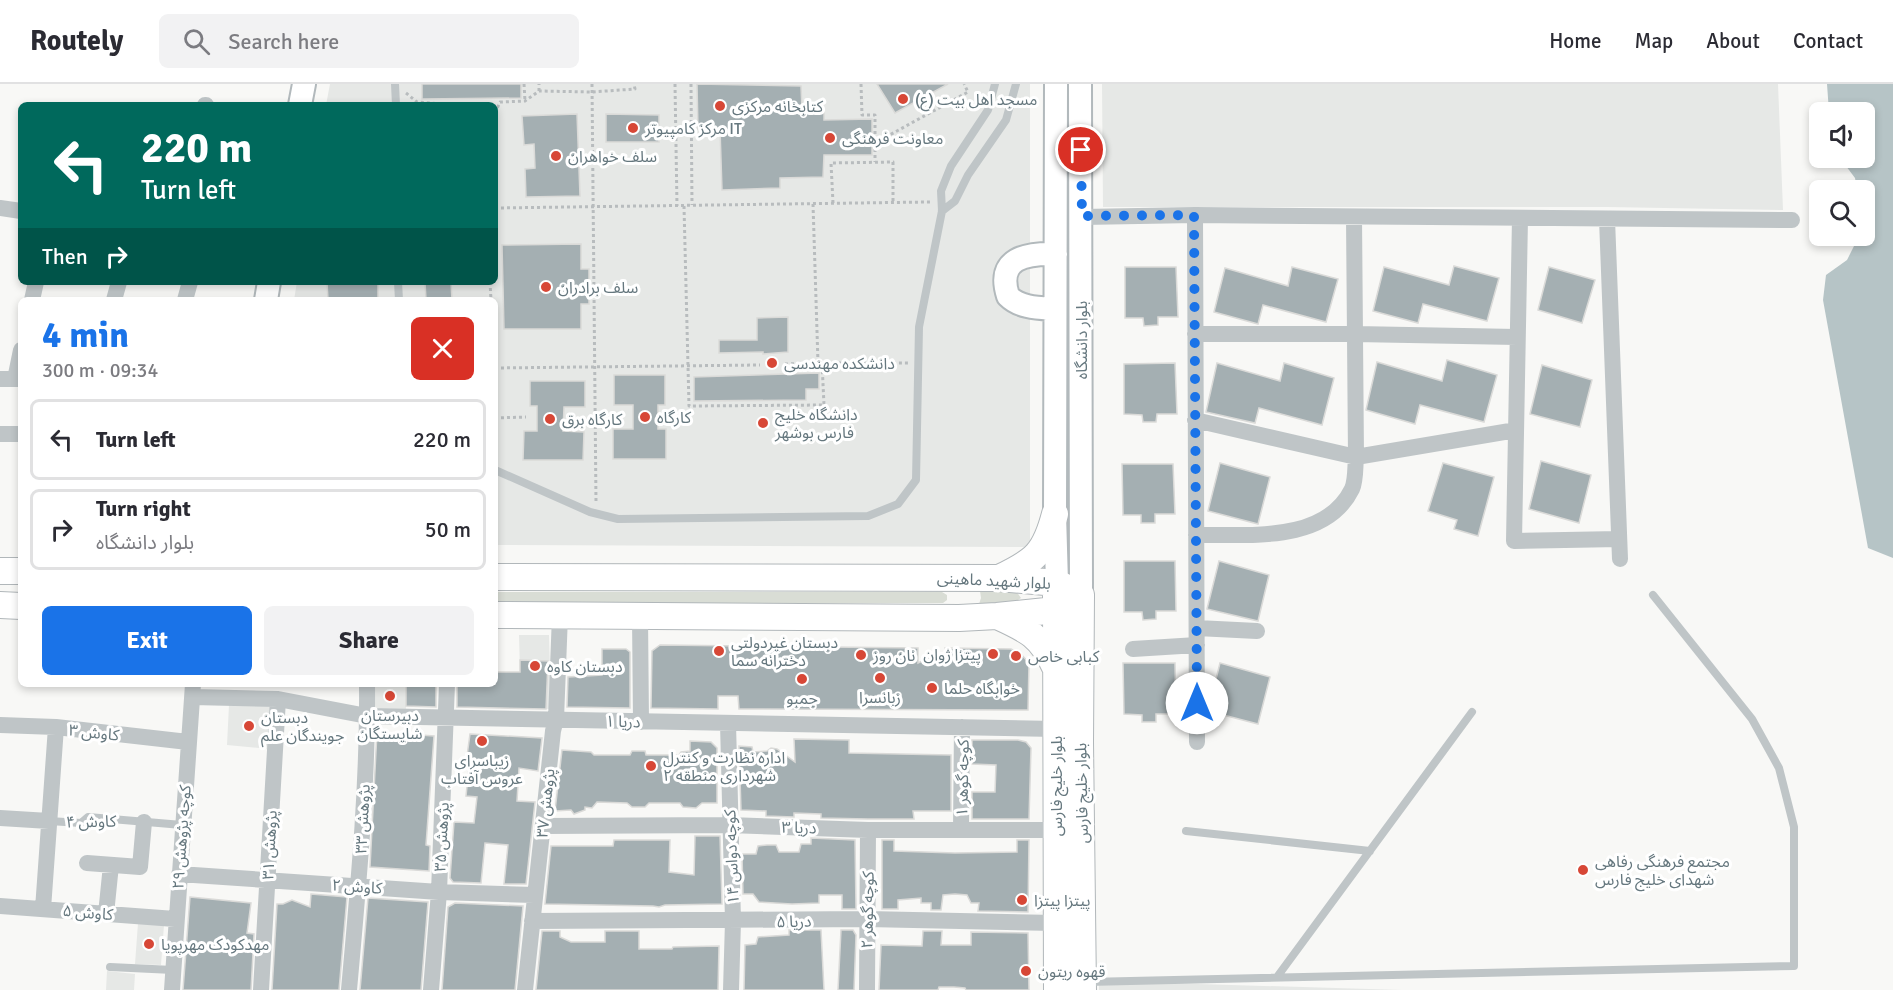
<!DOCTYPE html>
<html lang="en">
<head>
<meta charset="utf-8">
<style>
	:root { --surface:#fff; --page:#f2f2f3; --text:#2b2b33; --muted:#7c7c81; --line:#e1e1e2; --accent:#1a73e8 }
	body { margin:0; font-family:Signika,"Noto Sans Arabic",sans-serif; background:var(--page); color:var(--text); height:100vh; display:flex; flex-direction:column; font-size:22px; white-space:nowrap }
	* { box-sizing:border-box; margin:0 }
	p { font-size:20px; color:var(--muted) }
	.icon { flex:none; width:33px; height:33px; fill:none; stroke:currentColor; stroke-width:2; stroke-linecap:round; stroke-linejoin:round }
	.map { position:relative; flex:1; overflow:hidden }
	.drawer { position:absolute; left:18px; top:213px; width:480px; height:390px; display:flex; flex-direction:column; background:var(--surface); border-radius:9px; box-shadow:0 3px 9px #0003 }
	.drawer>* { flex:none }
	.guide { position:absolute; left:18px; top:18px; width:480px; height:183px; border-radius:9px; box-shadow:0 3px 9px #0003; background:#00695c; color:#fff; overflow:hidden }
	.fabs { position:absolute; left:1809px; top:18px; display:grid; gap:12px }
	.fabs a { display:grid; place-items:center; width:66px; height:66px; border-radius:9px; background:var(--surface); box-shadow:0 3px 9px #0003; font-size:30px }
	.pin { position:absolute; display:grid; place-items:center; width:51px; height:51px; color:#fff; margin:-26px; border:3px solid #fff; border-radius:50%; box-shadow:0 2px 6px #0007 }
	.me { position:absolute; width:66px; margin:-33px; rotate:0deg; stroke-linejoin:round; filter:drop-shadow(0 0 4px #0008) }
	.turn { display:flex; align-items:center; gap:21px; height:126px; padding:0 24px; font-size:27px }
	.turn .icon { width:78px; height:78px; stroke-width:2.5 }
	.turn b { display:block; font-size:42px; line-height:51px }
	.then { display:flex; align-items:center; height:57px; padding:0 24px; background:#0003; gap:12px; font-size:22px }
	.round { display:grid; place-items:center; flex:none; width:63px; height:63px; border-radius:9px; background:var(--page) }
	.headline { display:flex; align-items:center; justify-content:space-between; height:102px; padding:0 24px }
	h1 { font-size:36px; font-weight:800; line-height:45px; color:var(--accent) }
	.button { display:flex; gap:12px; margin-top:auto; padding:12px 24px }
	.button a { flex:1; height:69px; border-radius:9px; background:var(--accent); color:#fff; font-size:24px; font-weight:800; line-height:69px; text-align:center }
	.button a+a { background:var(--page); color:var(--text) }
	ul { padding:0; list-style:none }
	li { display:flex; align-items:center; gap:18px; height:81px; margin:0 12px 9px; padding:0 12px; border:3px solid var(--line); border-radius:9px }
	li div { flex:1 }
	li b { display:block; font-size:22px }
	li em { font-style:normal }
	header { display:flex; align-items:center; gap:36px; box-sizing:border-box; height:84px; padding:0 30px; background:var(--surface); border-bottom:2px solid var(--line) }
	header strong { font-size:28px }
	nav { display:flex; gap:33px; margin-inline-start:auto; font-size:21px }
	.search { width:420px; height:54px; background:var(--page); display:flex; align-items:center; gap:15px; box-sizing:border-box; padding:0 21px; border-radius:9px; color:var(--muted); font-size:22px }
	.map>svg:first-child { display:block }
	.built { fill:#e6e8e6 }
	.green { fill:#d9ddd5 }
	.water { fill:#b6c4c6 }
	.building { fill:#a4afb2; stroke:#dadad8; stroke-width:1.5 }
	.lines { fill:none; stroke-linecap:round; stroke-linejoin:round }
	.secondary-casing { stroke:#b2b9bc; stroke-width:26 }
	.primary-casing { stroke:#b1b7ba; stroke-width:28 }
	.path { stroke:#b8bcbe; stroke-width:3; stroke-dasharray:3 3; stroke-linecap:butt }
	.lane { stroke:#bfc5c7; stroke-width:8 }
	.street { stroke:#bfc5c7; stroke-width:16 }
	.secondary { stroke:#fff; stroke-width:22 }
	.primary { stroke:#fff; stroke-width:26 }
	.route { stroke:#1a73e8; stroke-width:10; stroke-dasharray:0 18 }
	.poi-dot { fill:#d74736; stroke:#fff; stroke-width:2 }
	.labels { text-anchor:middle; stroke-width:6; stroke-linejoin:round; paint-order:stroke }
	.poi-label { font-size:16px; fill:#65777e; stroke:#fff; text-anchor:start }
	.street-label { font-size:16px; fill:#65777e; stroke:#fff }
</style>
</head>
<body>
<header>
<strong>Routely</strong>
<div class="search"><svg class="icon" aria-label="search" viewBox="0 0 24 24"><circle cx="10" cy="10" r="6"/><path d="M15 15l6 6"/></svg>Search here</div>
<nav><a>Home</a><a>Map</a><a>About</a><a>Contact</a></nav>
</header>
<div class="map">
<svg width="1893" height="906" viewBox="0 0 1893 906">
	<rect width="100%" height="100%" fill="#f8f8f6"/>
	<path class="built" d="M330 0H1030V463L495 461V216H294L297 198H495V21H326Z
		M1102 0H1778L1783 126 1607 123H1103Z
		M519 551H549L551 625 521 624Z
		M374 600H406V625H374Z
		M229 621 272 622 270 665 227 661Z
		M138 839 164 841 161 881 135 880Z
		M107 887 135 890 134 906H106Z
		M1099 897 1402 906H1099Z"/>
	<path class="green" d="M980 507H1016L1021 514 1015 518 979 520 981 514Z
		M495 508H942L947 511V516L943 519H495Z"/>
	<path class="water" d="M1827 0H1893V474L1868 464 1823 216 1826 191 1847 176 1859 152H1864V106H1857L1855 94 1840 74H1864V28H1829Z"/>
	<path class="building" d="M422 0H521V14L422 15Z
		M697 0 801 2 802 26H824V36L872 35V71H824L823 93 780 94V104L722 106 720 45H698Z
		M877 0H948L895 29Z
		M577 30 580 112 526 113 525 85 535 84 534 60 524 61 522 32Z
		M606 30 659 31V58H606Z
		M581 160V185H589V220H581V245H504L502 161Z
		M1454 182 1499 194 1487 237 1423 220 1418 239 1373 227 1384 183 1449 201Z
		M1125 183H1176L1178 233H1158V241L1144 242 1143 234H1125Z
		M1292 183 1338 195 1326 238 1263 221 1258 240 1214 228 1225 184 1288 202Z
		M1549 183 1595 196 1582 239 1538 226Z
		M327 198H378V216H328Z
		M425 198H451L452 216H426Z
		M788 233V268L763 270V268L719 269V256H757V234Z
		M1447 276 1497 291 1484 338 1420 321 1415 340 1366 326 1377 278 1442 297Z
		M1175 279 1177 330H1157L1156 338H1143L1142 331 1124 330V280Z
		M1217 279 1280 297 1284 279 1334 294 1322 341 1259 324 1255 339 1206 328Z
		M1542 281 1592 296 1580 343 1530 330Z
		M819 289V305H806V316L694 317V293Z
		M614 291H665V321H658V345H666V375H613V345H633V321H614Z
		M530 297H585V323H564L563 347 584 348 583 376H523L524 347H537V322H530Z
		M1541 377 1591 391 1579 439 1529 425Z
		M1220 379 1270 393 1258 440 1208 427Z
		M1443 379 1494 393 1478 452 1454 445 1457 436 1428 427Z
		M1122 380H1173L1175 430H1155V439H1141V431H1123Z
		M1124 477H1175L1176 527H1156V535L1143 536 1142 528H1124Z
		M1219 477 1269 491 1258 537 1207 525Z
		M660 561 918 564V579L933 572 945 579V564L1011 565 1021 570 1029 579 1028 626 739 625 738 612H718V625L651 624 652 567Z
		M602 565H626L630 568V624L567 623 568 593 602 591Z
		M520 576 548 577 546 625 457 623V600H495V588H520Z
		M1123 579H1175L1176 630H1156V638H1142V631L1124 630Z
		M1220 579 1270 593 1258 640 1208 627Z
		M406 600H436V623L406 622Z
		M377 648 434 652 426 761 430 762 429 787 370 783Z
		M470 650 542 654 538 687 519 684 517 717 535 718 526 800H504L508 761 485 759 481 799 453 798 450 794 454 738 474 739 477 713 466 712 470 673 467 672Z
		M794 655 849 656V669L951 671V727H913L914 735H868L821 734V730L794 729V733L766 732V727L741 726 739 662 752 663 753 668 767 667 771 664 777 665 795 678Z
		M972 656H1018L1026 658 1031 664 1029 735H972V708H995L996 681 972 680Z
		M690 657 711 658 717 664V719H702L696 724 683 723 680 719H649L645 723H632L627 719 597 718 592 724 585 723V726L574 730 571 726 555 727 562 666 591 668 594 671H630L632 667H645L646 671H679L681 668 690 667Z
		M695 752H720L722 820 665 821 659 823 653 822 545 820 551 762H613L614 756H670L669 788 694 791Z
		M811 754 855 756 856 825H842V811H819V819L792 820 759 818 753 810H743L742 770H756L758 762 767 761H776L779 768H799L801 760H811Z
		M882 756H894V767L955 769 1017 768V756H1029L1028 828 978 827 979 819H971L967 811 955 810 943 811 941 826H931V819H921V814L898 816V825H882Z
		M311 810 347 813 339 906H272L277 820H283L292 816 310 823Z
		M190 813 251 819 247 849 254 850 251 906H183Z
		M368 814 428 818 421 906H360Z
		M455 819 523 822 515 906H442L448 823Z
		M789 846H821L824 906H744L745 861 756 860 758 853 789 851Z
		M841 846H853L856 851 854 906H838Z
		M542 847H560V853L571 858H605V847H639V865H672L673 863 719 862 718 906H536Z
		M923 847H942L941 861H971V848L1028 849 1029 906H966L965 904 954 903H939L938 906H879L881 861 922 862Z"/>
	<g class="lines">
		<defs>
			<path id="secondary" d="M1056 0 1055 430 1057 499
				M1080 0 1081 511
				M300 21 304 0
				M266 216 269 198
				M1054 225C1039 224 1020 224 1008 212 996 174 1026 169 1056 170"/>
			<path id="primary" d="M0 487H21
				M495 493 999 494 1057 499 1081 511
				M999 494C1035 477 1045 469 1055 430
				M1056 508 1057 906
				M1081 511 1080 658 1083 906
				M0 521 21 522
				M495 531 959 534 997 532 1056 526 1081 511
				M997 532C1028 546 1041 552 1055 583"/>
		</defs>
		<use href="#secondary" class="secondary-casing"/>
		<use href="#primary" class="primary-casing"/>
		<path class="path" d="M524 0 525 17
			M592 0 596 419
			M675 0 677 122
			M691 0 692 121
			M861 0 862 31H875V78
			M539 7V0
			M406 9 417 18 458 21
			M495 29 500 18 525 17 539 7 592 8 635 5 634 0
			M875 59 968 8 964 0
			M833 119 831 79 893 78V119
			M813 120 818 279H908
			M684 122 689 322 824 321 822 279
			M495 124 930 118
			M490 198 491 216
			M785 280 818 279
			M495 284 760 281
			M495 334 526 333
			M575 335 618 334"/>
		<path class="lane" d="M395 0 396 21
			M942 127 955 117 968 91 1006 36 1016 0
			M398 198 399 216
			M495 386 590 428 618 435 868 432 898 420 916 396 919 243 942 127 941 107 951 82 988 26 995 0
			M49 737 81 739 88 733 182 741
			M1186 747 1370 767
			M110 883 173 886
			M1277 893 1472 628
			M1087 898 1794 882V743L1779 684 1752 635 1653 511"/>
		<path class="street" d="M205 21H206
			M0 124 21 127
			M1195 131 1197 658
			M1082 133 1195 131 1792 136
			M1520 134 1514 457 1619 455
			M1607 135 1620 475
			M32 216 36 198
			M114 216 119 198
			M185 216 190 198
			M1195 250H1355L1517 253
			M0 295H21
			M15 295 21 266
			M1195 336 1356 373 1516 346
			M0 350H21
			M1196 451C1247 450 1325 460 1352 405 1356 396 1355 383 1356 373L1354 133
			M640 532 641 638
			M1197 544 1257 547
			M1133 565 1197 561
			M193 613 278 615 367 632 1056 645
			M728 639 733 837 731 906
			M0 641 56 643 188 658
			M0 734 49 737
			M543 742 729 741 868 746H1056
			M961 745 962 643
			M87 779 140 783 144 738
			M179 790 439 808 534 811
			M0 822 175 835
			M43 825 56 643
			M106 830 111 781
			M532 837 867 835 1056 839
			M172 906 193 600
			M261 906 278 615
			M349 906C358 805 368 702 367 600
			M431 906 439 808 447 600
			M525 906 553 647 556 635 560 531
			M867 906 868 746"/>
		<use href="#secondary" class="secondary"/>
		<use href="#primary" class="primary"/>
	</g>
	<g class="lines">
		<path class="route" d="M1081 66 1082 132 1194 131 1197 619"/>
	</g>
	<g class="poi-dot">
		<circle cx="903" cy="15" r="6"/>
		<circle cx="720" cy="22" r="6"/>
		<circle cx="633" cy="44" r="6"/>
		<circle cx="830" cy="54" r="6"/>
		<circle cx="556" cy="72" r="6"/>
		<circle cx="546" cy="203" r="6"/>
		<circle cx="772" cy="279" r="6"/>
		<circle cx="645" cy="333" r="6"/>
		<circle cx="550" cy="335" r="6"/>
		<circle cx="763" cy="339" r="6"/>
		<circle cx="719" cy="567" r="6"/>
		<circle cx="993" cy="570" r="6"/>
		<circle cx="861" cy="571" r="6"/>
		<circle cx="1016" cy="572" r="6"/>
		<circle cx="535" cy="582" r="6"/>
		<circle cx="880" cy="594" r="6"/>
		<circle cx="802" cy="595" r="6"/>
		<circle cx="932" cy="604" r="6"/>
		<circle cx="390" cy="612" r="6"/>
		<circle cx="249" cy="642" r="6"/>
		<circle cx="482" cy="657" r="6"/>
		<circle cx="651" cy="682" r="6"/>
		<circle cx="1583" cy="786" r="6"/>
		<circle cx="1022" cy="816" r="6"/>
		<circle cx="149" cy="860" r="6"/>
		<circle cx="1026" cy="887" r="6"/>
	</g>
	<g class="labels">
		<g class="poi-label">
			<text x="915" y="21">مسجد اهل بیت (ع)</text>
			<text x="732" y="28">کتابخانه مرکزی</text>
			<text x="645" y="50">مرکز کامپیوتر IT</text>
			<text x="842" y="60">معاونت فرهنگی</text>
			<text x="568" y="78">سلف خواهران</text>
			<text x="558" y="209">سلف برادران</text>
			<text x="784" y="285">دانشکده مهندسی</text>
			<text x="775" y="336">دانشگاه خلیج<tspan x="775" dy="18">فارس بوشهر</tspan></text>
			<text x="657" y="339">کارگاه</text>
			<text x="562" y="341">کارگاه برق</text>
			<text x="731" y="564">دبستان غیردولتی<tspan x="731" dy="18">دخترانه سما</tspan></text>
			<text x="981" y="576" text-anchor="end">پیتزا ژوان</text>
			<text x="873" y="577">نان روز</text>
			<text x="1028" y="578">کبابی خاص</text>
			<text x="547" y="588">دبستان کاوه</text>
			<text x="944" y="610">خوابگاه حلما</text>
			<text x="880" y="619" text-anchor="middle">زبانسرا</text>
			<text x="802" y="620" text-anchor="middle">جمبو</text>
			<text x="390" y="637" text-anchor="middle">دبیرستان<tspan x="390" dy="18">شایستگان</tspan></text>
			<text x="261" y="639">دبستان<tspan x="261" dy="18">جویندگان علم</tspan></text>
			<text x="663" y="679">اداره‌ نظارت و کنترل<tspan x="663" dy="18">شهرداری منطقه ۲</tspan></text>
			<text x="482" y="682" text-anchor="middle">زیباسرای<tspan x="482" dy="18">عروس آفتاب</tspan></text>
			<text x="1595" y="783">مجتمع فرهنگی رفاهی<tspan x="1595" dy="18">شهدای خلیج فارس</tspan></text>
			<text x="1034" y="822">پیتزا پیتزا</text>
			<text x="161" y="866">مهدکودک مهرپویا</text>
			<text x="1038" y="893">قهوه ریتون</text>
		</g>
		<g class="street-label">
			<text transform="translate(1081 256) rotate(-90)" y="6">بلوار دانشگاه</text>
			<text transform="translate(994 496) rotate(3)" y="6">بلوار شهید ماهینی</text>
			<text transform="translate(623 637) rotate(2)" y="6">دریا ۱</text>
			<text transform="translate(94 648) rotate(6)" y="6">کاوش ۳</text>
			<text transform="translate(962 694) rotate(-89)" y="6">کوچه گوهر ۱</text>
			<text transform="translate(1056 702) rotate(-90)" y="6">بلوار خلیج‌ فارس</text>
			<text transform="translate(1081 709) rotate(-91)" y="6">بلوار خلیج ‌فارس</text>
			<text transform="translate(545 719) rotate(-84)" y="6">پژوهش ۳۷</text>
			<text transform="translate(362 735) rotate(-87)" y="6">پژوهش ۳۳</text>
			<text transform="translate(91 737) rotate(-1)" y="6">کاوش ۴</text>
			<text transform="translate(799 743) rotate(2)" y="6">دریا ۳</text>
			<text transform="translate(181 753) rotate(-86)" y="6">کوچه پژوهش ۲۹</text>
			<text transform="translate(441 753) rotate(-87)" y="6">پژوهش ۳۵</text>
			<text transform="translate(269 761) rotate(-87)" y="6">پژوهش ۳۱</text>
			<text transform="translate(731 773) rotate(-92)" y="6">کوچه دواس ۱۴</text>
			<text transform="translate(357 802) rotate(4)" y="6">کاوش ۲</text>
			<text transform="translate(867 826) rotate(-89)" y="6">کوچه گوهر ۲</text>
			<text transform="translate(88 828) rotate(5)" y="6">کاوش ۵</text>
			<text transform="translate(794 837) rotate(-1)" y="6">دریا ۵</text>
		</g>
	</g>
</svg>
<div class="fabs">
<a><svg class="icon" aria-label="sound" viewBox="0 0 24 24"><path d="M4 9h4l5-4v14l-5-4H4zM17 9q2 3 0 6"/></svg></a>
<a><svg class="icon" aria-label="search" viewBox="0 0 24 24"><circle cx="10" cy="10" r="6"/><path d="M15 15l6 6"/></svg></a>
</div>
<div class="pin" style="left:1081px;top:66px;background:#d93025"><svg class="icon" aria-label="arrive" viewBox="0 0 24 24"><path d="M6 21V4h12l-3 4 3 4H6"/></svg></div>
<svg class="me" style="left:1197px;top:619px" viewBox="-20 -20 40 40"><circle r="19" fill="#fff"/><path d="M0-13L10 11 0 6-10 11z" fill="#1a73e8"/></svg>
<div class="guide">
<div class="turn"><svg class="icon" aria-label="left" viewBox="0 0 24 24"><path d="M17 20v-9H6M10 6l-5 5 5 5"/></svg><div><b>220 m</b>Turn left</div></div>
<div class="then">Then<svg class="icon" aria-label="right" viewBox="0 0 24 24"><path d="M7 20v-9h11M14 6l5 5-5 5"/></svg></div>
</div>
<section class="drawer">
<div class="headline"><div><h1>4 min</h1><p>300 m · 09:34</p></div><a class="round" style="background:#d93025;color:#fff"><svg class="icon" aria-label="close" viewBox="0 0 24 24"><path d="M6 6l12 12M18 6L6 18"/></svg></a></div>
<ul>
<li><svg class="icon" aria-label="left" viewBox="0 0 24 24"><path d="M17 20v-9H6M10 6l-5 5 5 5"/></svg><div><b>Turn left</b></div><em>220 m</em></li>
<li><svg class="icon" aria-label="right" viewBox="0 0 24 24"><path d="M7 20v-9h11M14 6l5 5-5 5"/></svg><div><b>Turn right</b><p>بلوار دانشگاه</p></div><em>50 m</em></li>
</ul>
<div class="button"><a>Exit</a><a>Share</a></div>
</section>
</div>
</body>
</html>
